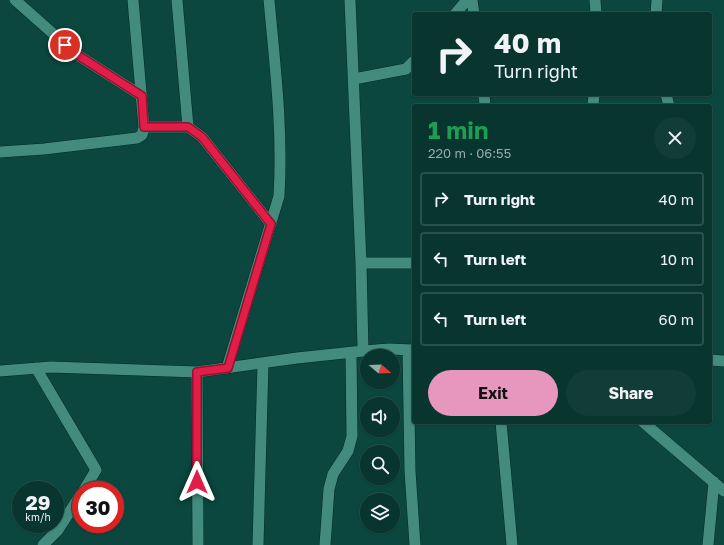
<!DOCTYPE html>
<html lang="en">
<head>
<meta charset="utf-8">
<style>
	:root { --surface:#08352e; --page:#113d36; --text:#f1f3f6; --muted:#98abaa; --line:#29504a; --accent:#e797bd }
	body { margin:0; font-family:"Golos Text",sans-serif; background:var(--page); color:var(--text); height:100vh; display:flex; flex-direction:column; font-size:15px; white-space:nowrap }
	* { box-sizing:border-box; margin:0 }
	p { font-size:13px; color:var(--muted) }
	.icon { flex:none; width:22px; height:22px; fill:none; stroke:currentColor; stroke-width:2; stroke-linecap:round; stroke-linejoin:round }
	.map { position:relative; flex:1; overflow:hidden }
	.details { position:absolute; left:412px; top:104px; width:300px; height:320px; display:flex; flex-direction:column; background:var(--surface); border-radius:4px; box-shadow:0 1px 3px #0004,0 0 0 1px var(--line) }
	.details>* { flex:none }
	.guide { position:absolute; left:412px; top:12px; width:300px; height:84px; border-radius:4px; box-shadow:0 1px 3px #0004,0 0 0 1px var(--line); background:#08352e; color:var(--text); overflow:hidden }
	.needle { width:26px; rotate:109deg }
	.tools { position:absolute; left:360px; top:349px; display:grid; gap:8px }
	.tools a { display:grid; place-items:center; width:40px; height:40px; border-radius:50%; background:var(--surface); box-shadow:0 1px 3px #0004,0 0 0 1px var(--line); font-size:20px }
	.speed { position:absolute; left:12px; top:481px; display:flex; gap:8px; font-size:20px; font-weight:700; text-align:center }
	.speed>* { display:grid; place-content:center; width:52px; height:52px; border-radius:50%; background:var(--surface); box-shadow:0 1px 3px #0004,0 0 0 1px var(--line); line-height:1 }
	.speed small { font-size:10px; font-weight:400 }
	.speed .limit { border:6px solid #d22; background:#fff; color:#111 }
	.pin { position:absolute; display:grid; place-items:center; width:34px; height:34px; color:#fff; margin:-17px; border:2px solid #fff; border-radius:50%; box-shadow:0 1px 4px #0007 }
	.me { position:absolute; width:44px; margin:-22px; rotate:0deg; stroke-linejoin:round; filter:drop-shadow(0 0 3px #0008) }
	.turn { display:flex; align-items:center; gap:14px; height:84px; padding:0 16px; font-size:18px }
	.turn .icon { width:52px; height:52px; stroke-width:2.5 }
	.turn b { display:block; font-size:28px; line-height:34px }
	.round { display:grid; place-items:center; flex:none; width:42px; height:42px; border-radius:21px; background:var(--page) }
	.head { display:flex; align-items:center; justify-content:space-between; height:68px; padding:0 16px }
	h1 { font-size:24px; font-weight:700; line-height:30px; color:#1e9e55 }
	.cta { display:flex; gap:8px; margin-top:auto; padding:8px 16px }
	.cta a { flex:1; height:46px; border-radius:24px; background:var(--accent); color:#111; font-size:16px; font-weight:700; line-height:46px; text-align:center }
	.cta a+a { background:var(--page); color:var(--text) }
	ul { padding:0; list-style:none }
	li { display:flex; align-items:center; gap:12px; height:54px; margin:0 8px 6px; padding:0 8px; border:2px solid var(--line); border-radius:4px }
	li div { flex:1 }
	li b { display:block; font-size:15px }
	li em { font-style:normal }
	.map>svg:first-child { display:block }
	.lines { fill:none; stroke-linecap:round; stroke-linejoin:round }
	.minor-casing { stroke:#022b25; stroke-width:12 }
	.minor { stroke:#438b7d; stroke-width:11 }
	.route-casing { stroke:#92132f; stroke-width:10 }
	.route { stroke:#e11d48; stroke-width:7 }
</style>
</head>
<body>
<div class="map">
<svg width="724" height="545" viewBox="0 0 724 545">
	<rect width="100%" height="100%" fill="#0b473e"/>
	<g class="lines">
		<defs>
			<path id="minor" d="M15 0 76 54 142 96
				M177 0 188 127
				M350 0 361 263 363 351
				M472 0 474 14
				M595 0 596 14
				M455 14 467 0
				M656 14 657 0
				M354 79 406 69 414 61
				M484 94 485 106
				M666 94 669 106
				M593 106 594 94
				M144 127H188L202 137 271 224
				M0 152 44 149 137 138 142 135 144 127 133 0
				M361 263H414
				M408 350 410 471 415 545
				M710 360 724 361
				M36 368 96 470 84 490
				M227 368 279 196C283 131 275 65 269 0
				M0 371 51 367 197 372 297 358 363 351 389 349 414 350
				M197 372 198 545
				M501 422 512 545
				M643 422 724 491
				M43 545 58 530 81 494
				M258 545 263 363
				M325 545 329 489 333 474 348 451 352 436 351 353
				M708 545 714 482"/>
		</defs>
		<use href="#minor" class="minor-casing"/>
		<use href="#minor" class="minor"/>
	</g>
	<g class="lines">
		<defs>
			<path id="route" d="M65 45 76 54 142 96 144 127H188L202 137 271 224 228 368 197 372V482"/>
		</defs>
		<use href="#route" class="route-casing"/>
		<use href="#route" class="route"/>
	</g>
</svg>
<div class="tools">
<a><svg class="needle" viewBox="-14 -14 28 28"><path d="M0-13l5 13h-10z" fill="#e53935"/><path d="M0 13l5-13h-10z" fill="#98abaa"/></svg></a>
<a><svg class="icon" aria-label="sound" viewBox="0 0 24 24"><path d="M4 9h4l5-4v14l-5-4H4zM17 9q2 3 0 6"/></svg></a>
<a><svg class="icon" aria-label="search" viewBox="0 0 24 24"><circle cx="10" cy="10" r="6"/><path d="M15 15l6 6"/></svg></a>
<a><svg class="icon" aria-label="layers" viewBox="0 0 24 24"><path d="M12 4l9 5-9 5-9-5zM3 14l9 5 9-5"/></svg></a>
</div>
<div class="speed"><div>29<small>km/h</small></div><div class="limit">30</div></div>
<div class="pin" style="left:65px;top:45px;background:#d93025"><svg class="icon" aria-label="arrive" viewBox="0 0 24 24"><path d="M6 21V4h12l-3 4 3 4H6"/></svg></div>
<svg class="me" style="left:197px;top:482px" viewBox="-20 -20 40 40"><path d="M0-17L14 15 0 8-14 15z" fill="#e11d48" stroke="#fff" stroke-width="4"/></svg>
<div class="guide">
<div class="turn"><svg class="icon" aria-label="right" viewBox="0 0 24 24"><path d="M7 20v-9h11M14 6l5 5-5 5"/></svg><div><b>40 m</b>Turn right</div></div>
</div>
<section class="details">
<div class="head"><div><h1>1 min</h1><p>220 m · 06:55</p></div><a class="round"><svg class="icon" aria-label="close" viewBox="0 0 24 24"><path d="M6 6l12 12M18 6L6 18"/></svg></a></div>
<ul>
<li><svg class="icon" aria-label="right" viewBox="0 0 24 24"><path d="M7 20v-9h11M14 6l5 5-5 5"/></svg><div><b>Turn right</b></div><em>40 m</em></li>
<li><svg class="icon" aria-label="left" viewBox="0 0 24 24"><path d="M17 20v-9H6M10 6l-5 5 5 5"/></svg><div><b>Turn left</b></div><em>10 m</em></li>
<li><svg class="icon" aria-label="left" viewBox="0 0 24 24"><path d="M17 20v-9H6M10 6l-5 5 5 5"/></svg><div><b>Turn left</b></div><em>60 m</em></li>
</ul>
<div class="cta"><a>Exit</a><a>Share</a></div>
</section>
</div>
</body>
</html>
